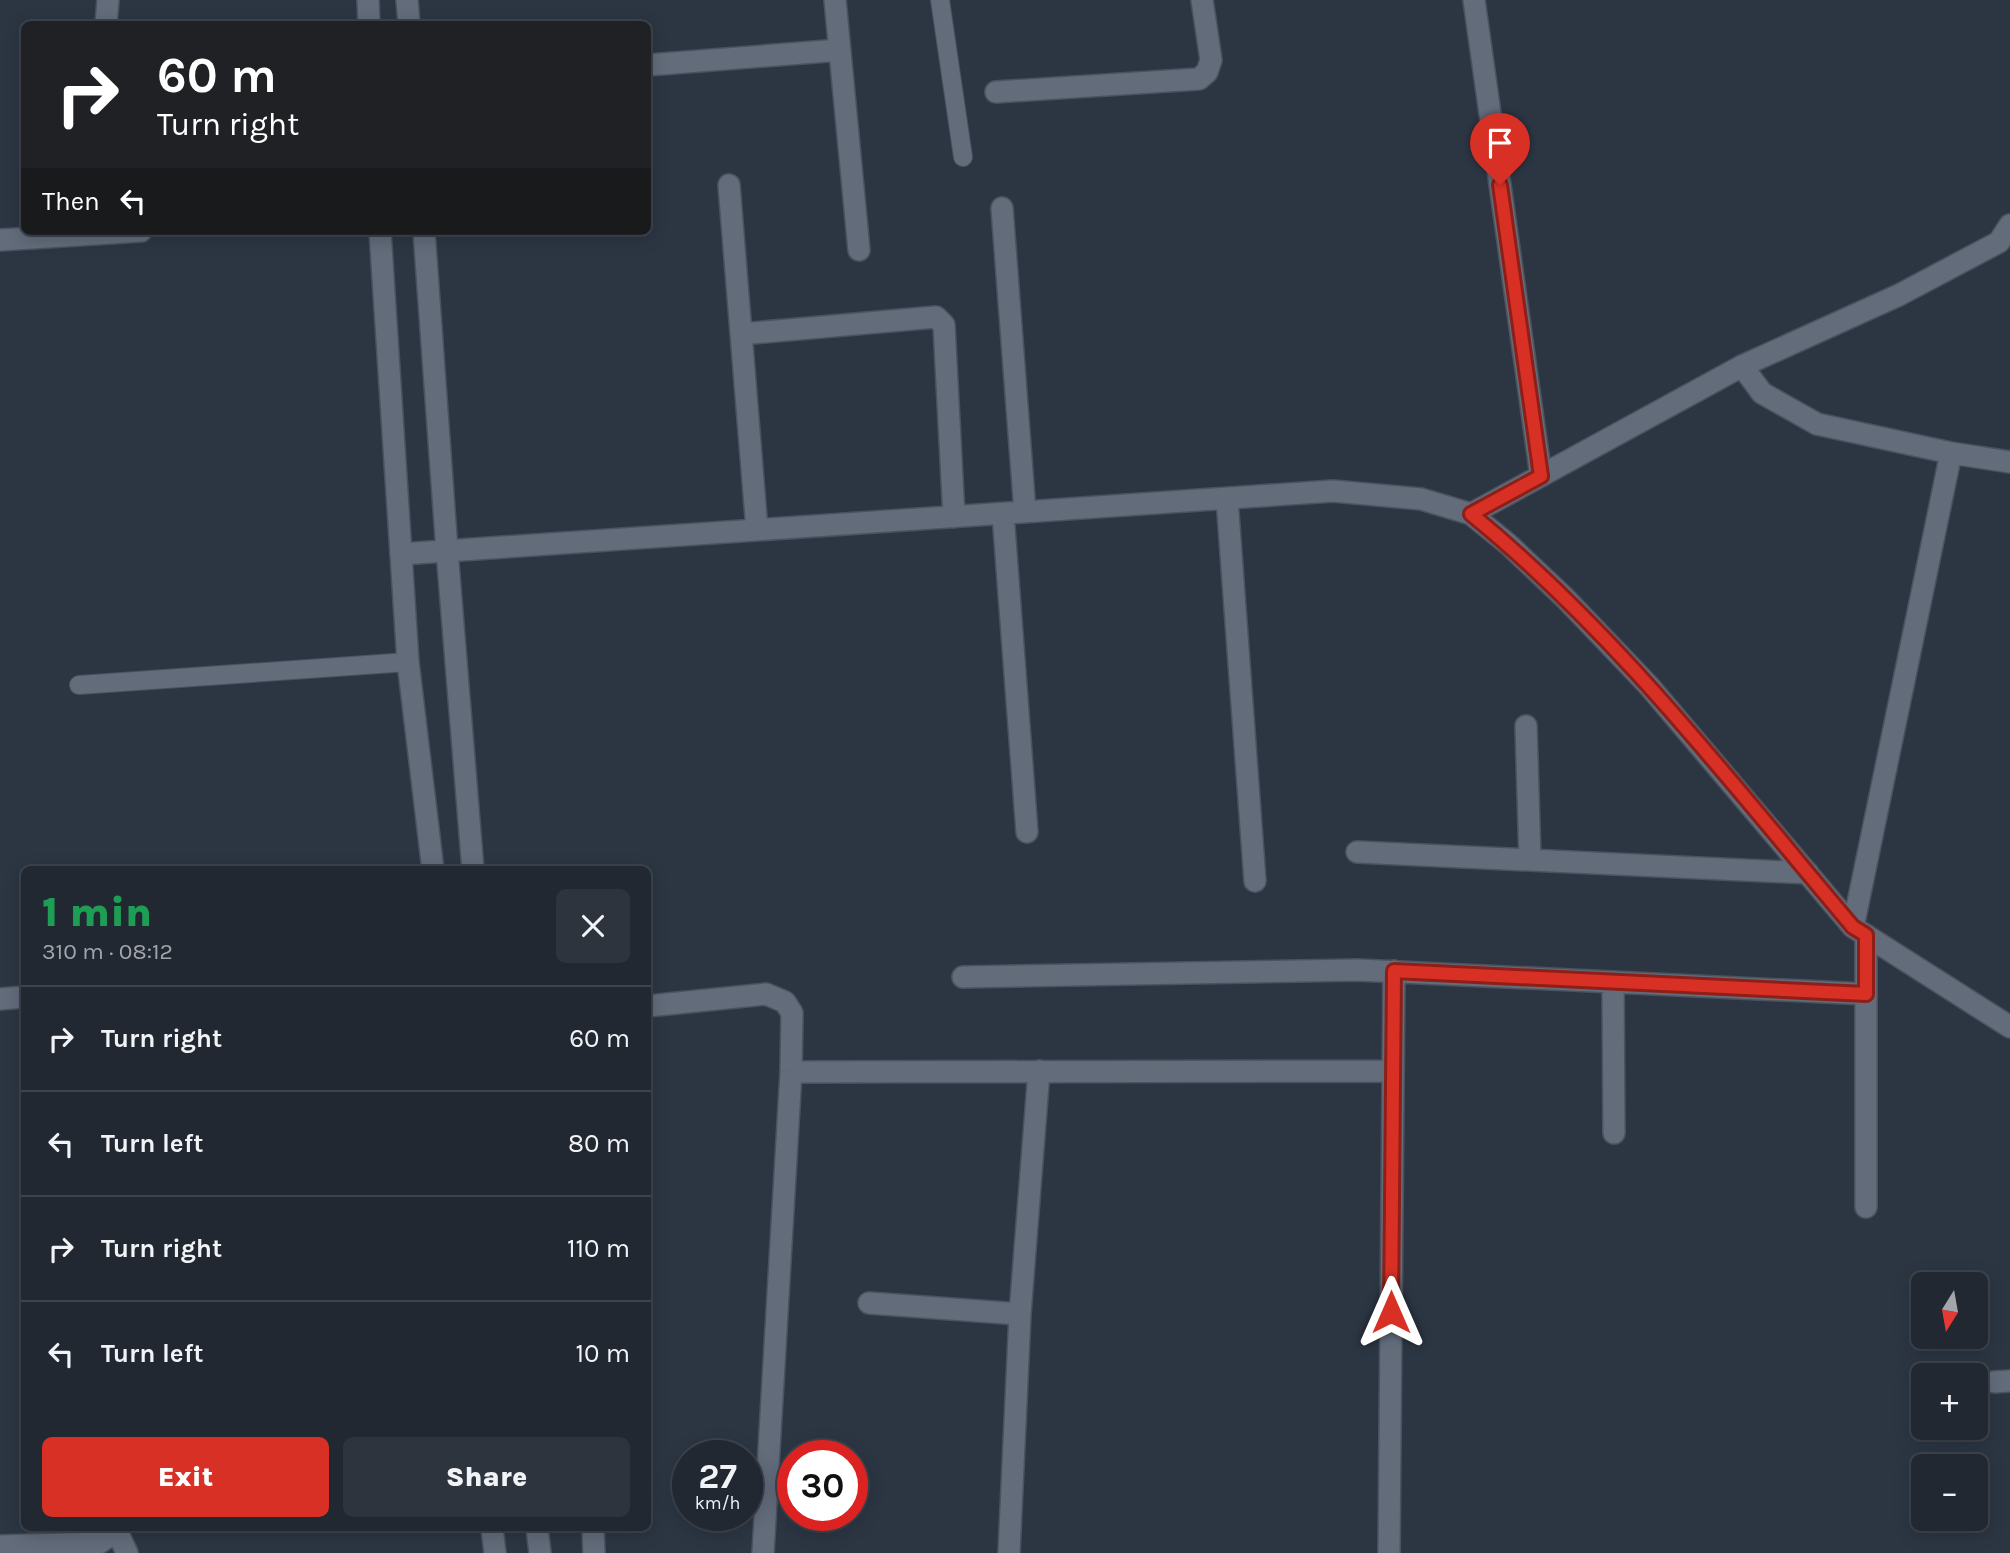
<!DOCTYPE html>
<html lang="en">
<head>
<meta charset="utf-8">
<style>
	:root { --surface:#212832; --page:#2d343e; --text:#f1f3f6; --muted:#a2a6ac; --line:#3e444d; --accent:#d93025 }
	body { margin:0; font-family:Karla,sans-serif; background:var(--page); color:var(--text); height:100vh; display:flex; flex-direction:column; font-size:26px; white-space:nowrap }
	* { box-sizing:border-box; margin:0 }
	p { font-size:23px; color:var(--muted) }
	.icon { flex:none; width:38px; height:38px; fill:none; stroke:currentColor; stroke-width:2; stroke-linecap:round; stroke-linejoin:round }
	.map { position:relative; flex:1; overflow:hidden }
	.side { position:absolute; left:21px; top:866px; width:630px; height:665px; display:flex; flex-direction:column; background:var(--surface); border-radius:10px; box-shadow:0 4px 18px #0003,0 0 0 2px var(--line) }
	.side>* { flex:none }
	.top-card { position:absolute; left:21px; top:21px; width:630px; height:214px; border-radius:10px; box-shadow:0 4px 18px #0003,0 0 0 2px var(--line); background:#202124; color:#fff; overflow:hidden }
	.needle { width:46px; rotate:191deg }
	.fabs { position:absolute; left:1911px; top:1272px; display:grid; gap:14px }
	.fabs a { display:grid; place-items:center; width:77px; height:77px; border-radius:10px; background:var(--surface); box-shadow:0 4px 18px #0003,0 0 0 2px var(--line); font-size:35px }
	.speed { position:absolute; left:672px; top:1440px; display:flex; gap:14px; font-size:35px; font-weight:700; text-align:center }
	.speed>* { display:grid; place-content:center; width:91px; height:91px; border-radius:50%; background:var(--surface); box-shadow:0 4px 18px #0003,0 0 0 2px var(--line); line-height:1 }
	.speed small { font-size:18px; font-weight:400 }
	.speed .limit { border:10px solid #d22; background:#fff; color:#111 }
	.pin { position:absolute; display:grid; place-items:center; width:60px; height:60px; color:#fff; margin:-72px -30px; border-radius:50% 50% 50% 0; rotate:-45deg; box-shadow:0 0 7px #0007 }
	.pin .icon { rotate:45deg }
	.me { position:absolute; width:77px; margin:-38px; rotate:0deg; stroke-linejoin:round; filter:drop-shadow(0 0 5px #0008) }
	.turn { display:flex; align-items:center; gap:24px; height:147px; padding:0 21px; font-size:32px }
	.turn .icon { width:91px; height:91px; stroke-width:2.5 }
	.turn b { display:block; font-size:49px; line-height:60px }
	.then { display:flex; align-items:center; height:66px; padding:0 21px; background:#0003; gap:14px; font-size:26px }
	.round { display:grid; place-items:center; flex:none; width:74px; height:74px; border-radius:10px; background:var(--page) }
	.summary { display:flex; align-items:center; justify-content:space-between; height:119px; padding:0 21px }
	h1 { font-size:42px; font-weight:800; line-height:52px; color:#1e9e55 }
	.primary-button { display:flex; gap:14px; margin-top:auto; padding:14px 21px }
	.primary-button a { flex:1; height:80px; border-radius:10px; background:var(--accent); color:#fff; font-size:28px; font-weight:800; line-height:80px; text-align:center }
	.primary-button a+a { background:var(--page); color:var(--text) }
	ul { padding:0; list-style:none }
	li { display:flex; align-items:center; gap:21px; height:105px; padding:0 21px; border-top:2px solid var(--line) }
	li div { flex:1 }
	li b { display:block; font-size:26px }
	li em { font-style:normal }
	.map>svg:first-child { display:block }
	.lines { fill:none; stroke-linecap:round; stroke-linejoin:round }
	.lane-casing { stroke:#4b525d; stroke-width:20 }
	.street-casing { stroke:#4b525d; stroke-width:24 }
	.secondary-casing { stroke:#4b525d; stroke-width:24 }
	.lane { stroke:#626c7b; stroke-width:18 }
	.street { stroke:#626c7b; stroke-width:21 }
	.secondary { stroke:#626c7b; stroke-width:21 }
	.route-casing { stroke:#8d1f18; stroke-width:18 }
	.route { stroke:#d93025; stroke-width:12 }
</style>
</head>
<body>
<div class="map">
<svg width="2010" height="1553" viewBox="0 0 2010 1553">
	<rect width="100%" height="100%" fill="#2c3643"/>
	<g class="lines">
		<defs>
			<path id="lane" d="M940 0 963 157
				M79 685 408 662"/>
			<path id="street" d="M835 0 859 250
				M1474 0 1541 476
				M106 24 108 0
				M648 65 840 50
				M996 92 1199 79 1207 72 1211 60 1202 0
				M729 185 757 530
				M1002 208 1025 512
				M0 240 141 231
				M741 334 936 317 944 325 954 517
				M1742 366 1762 393 1817 424 1951 453 2010 462
				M1227 499 1255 881
				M1003 514 1027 832
				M1471 514 1742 366 1899 295 1999 242 2010 225
				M401 554 1333 491 1421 499 1471 514 1508 544 1565 598 1649 686 1853 927 2010 1027
				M1526 726 1530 860
				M1357 852 1808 873
				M1853 927 1951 453
				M963 977 1358 970 1866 994
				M1613 982 1614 1133
				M0 999 24 997
				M648 1006 766 994 785 1002 792 1013 791 1072 763 1553
				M791 1072 1393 1071
				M1866 1207V935
				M869 1303 1020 1314
				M1994 1382 2010 1381
				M593 1528 594 1553
				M117 1531 127 1553
				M0 1546 99 1543 117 1531 118 1528
				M1009 1553 1020 1314 1039 1071
				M1389 1553 1394 971"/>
			<path id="secondary" d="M368 0 369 24
				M407 0 409 24
				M380 231 408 662 433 870
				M424 231 447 551 473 870
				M492 1528 495 1553
				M537 1528 540 1553"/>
		</defs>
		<use href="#lane" class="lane-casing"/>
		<use href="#street" class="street-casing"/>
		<use href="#secondary" class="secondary-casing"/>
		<use href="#lane" class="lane"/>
		<use href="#street" class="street"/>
		<use href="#secondary" class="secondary"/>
	</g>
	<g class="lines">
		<defs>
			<path id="route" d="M1391 1312 1394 971 1866 994V935L1853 927C1732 784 1617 633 1471 514L1541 476 1500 185"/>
		</defs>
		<use href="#route" class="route-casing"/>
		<use href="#route" class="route"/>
	</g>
</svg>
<div class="fabs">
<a><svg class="needle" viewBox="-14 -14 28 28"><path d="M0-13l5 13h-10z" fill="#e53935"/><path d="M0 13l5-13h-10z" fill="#a2a6ac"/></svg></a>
<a>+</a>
<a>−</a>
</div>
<div class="speed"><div>27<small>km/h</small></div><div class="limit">30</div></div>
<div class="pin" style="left:1500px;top:185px;background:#d93025"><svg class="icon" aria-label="arrive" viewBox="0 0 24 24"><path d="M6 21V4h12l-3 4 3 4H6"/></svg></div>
<svg class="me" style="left:1391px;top:1312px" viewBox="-20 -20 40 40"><path d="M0-17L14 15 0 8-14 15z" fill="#d93025" stroke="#fff" stroke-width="4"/></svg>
<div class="top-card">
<div class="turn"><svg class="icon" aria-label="right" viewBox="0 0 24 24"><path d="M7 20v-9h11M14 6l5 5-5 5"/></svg><div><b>60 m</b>Turn right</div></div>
<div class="then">Then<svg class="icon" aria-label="left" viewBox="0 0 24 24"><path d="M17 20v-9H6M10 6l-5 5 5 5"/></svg></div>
</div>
<section class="side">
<div class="summary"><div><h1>1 min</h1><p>310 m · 08:12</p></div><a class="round"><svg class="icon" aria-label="close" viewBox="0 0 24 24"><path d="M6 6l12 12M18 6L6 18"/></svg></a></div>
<ul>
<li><svg class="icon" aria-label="right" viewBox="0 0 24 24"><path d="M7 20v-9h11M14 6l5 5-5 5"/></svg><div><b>Turn right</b></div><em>60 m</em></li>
<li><svg class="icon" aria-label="left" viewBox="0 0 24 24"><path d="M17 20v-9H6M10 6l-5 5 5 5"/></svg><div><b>Turn left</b></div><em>80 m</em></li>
<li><svg class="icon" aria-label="right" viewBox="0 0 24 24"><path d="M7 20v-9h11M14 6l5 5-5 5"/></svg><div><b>Turn right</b></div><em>110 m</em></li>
<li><svg class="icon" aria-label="left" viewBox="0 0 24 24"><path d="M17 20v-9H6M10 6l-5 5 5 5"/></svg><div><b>Turn left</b></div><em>10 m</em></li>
</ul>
<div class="primary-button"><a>Exit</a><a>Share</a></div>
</section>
</div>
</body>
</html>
